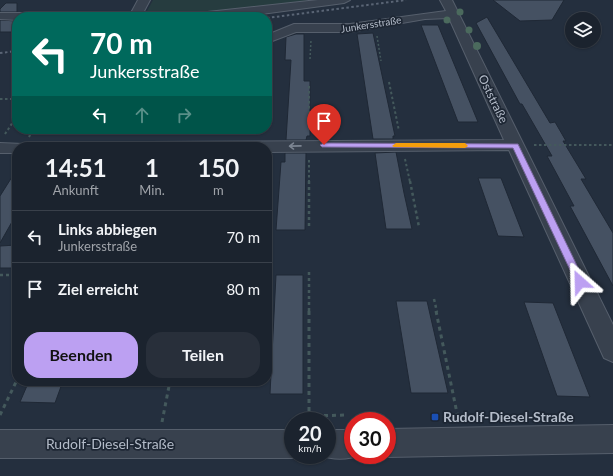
<!DOCTYPE html>
<html lang="de">
<head>
<meta charset="utf-8">
<style>
	:root { --surface:#1b232e; --page:#282f3a; --text:#f1f3f6; --muted:#a0a4aa; --line:#39404a; --accent:#bca0f2 }
	body { margin:0; font-family:Lato,sans-serif; background:var(--page); color:var(--text); height:100vh; display:flex; flex-direction:column; font-size:15px; white-space:nowrap }
	* { box-sizing:border-box; margin:0 }
	p { font-size:13px; color:var(--muted) }
	.icon { flex:none; width:22px; height:22px; fill:none; stroke:currentColor; stroke-width:2; stroke-linecap:round; stroke-linejoin:round }
	.map { position:relative; flex:1; overflow:hidden }
	.sheet { position:absolute; left:12px; top:142px; width:260px; height:244px; display:flex; flex-direction:column; background:var(--surface); border-radius:16px; box-shadow:0 1px 3px #0004,0 0 0 1px var(--line) }
	.sheet>* { flex:none }
	.hud { position:absolute; left:12px; top:12px; width:260px; height:122px; border-radius:16px; box-shadow:0 1px 3px #0004,0 0 0 1px var(--line); background:#00695c; color:#fff; overflow:hidden }
	.controls { position:absolute; left:565px; top:12px; display:grid; gap:8px }
	.controls a { display:grid; place-items:center; width:36px; height:36px; border-radius:50%; background:var(--surface); box-shadow:0 1px 3px #0004,0 0 0 1px var(--line); font-size:20px }
	.speed { position:absolute; left:284px; top:412px; display:flex; gap:8px; font-size:20px; font-weight:700; text-align:center }
	.speed>* { display:grid; place-content:center; width:52px; height:52px; border-radius:50%; background:var(--surface); box-shadow:0 1px 3px #0004,0 0 0 1px var(--line); line-height:1 }
	.speed small { font-size:10px; font-weight:400 }
	.speed .limit { border:6px solid #d22; background:#fff; color:#111 }
	.pin { position:absolute; display:grid; place-items:center; width:34px; height:34px; color:#fff; margin:-41px -17px; border-radius:50% 50% 50% 0; rotate:-45deg; box-shadow:0 0 4px #0007 }
	.pin .icon { rotate:45deg }
	.me { position:absolute; width:44px; margin:-22px; rotate:335deg; stroke-linejoin:round; filter:drop-shadow(0 0 3px #0008) }
	.turn { display:flex; align-items:center; gap:14px; height:84px; padding:0 12px; font-size:18px }
	.turn .icon { width:52px; height:52px; stroke-width:2.5 }
	.turn b { display:block; font-size:28px; line-height:34px }
	.lanes { display:flex; align-items:center; height:38px; padding:0 12px; background:#0003; justify-content:center; gap:20px; direction:ltr }
	.lanes .off { opacity:.35 }
	.eta { display:flex; justify-content:space-evenly; align-items:center; height:68px; text-align:center }
	.eta b { font-size:24px; font-weight:700; line-height:28px }
	.cta { display:flex; gap:8px; margin-top:auto; padding:8px 12px }
	.cta a { flex:1; height:46px; border-radius:16px; background:var(--accent); color:#111; font-size:16px; font-weight:700; line-height:46px; text-align:center }
	.cta a+a { background:var(--page); color:var(--text) }
	ul { padding:0; list-style:none }
	li { display:flex; align-items:center; gap:12px; height:52px; padding:0 12px; border-top:1px solid var(--line) }
	li div { flex:1 }
	li b { display:block; font-size:15px }
	li em { font-style:normal }
	.map>svg:first-child { display:block }
	.green { fill:#263c3f }
	.building { fill:#455162; stroke:#1f2835 }
	.lines { fill:none; stroke-linecap:round; stroke-linejoin:round }
	.minor-casing { stroke:#565f6c; stroke-width:2 }
	.path-far3 { stroke:#44595c; stroke-width:1.5; stroke-dasharray:2 2; stroke-linecap:butt }
	.path-far2 { stroke:#44595c; stroke-width:2; stroke-dasharray:2.5 2.5; stroke-linecap:butt }
	.path-far1 { stroke:#44595c; stroke-width:2.5; stroke-dasharray:3 3; stroke-linecap:butt }
	.path { stroke:#44595c; stroke-width:3; stroke-dasharray:4 4; stroke-linecap:butt }
	.minor { fill:#38414e; fill-rule:evenodd }
	.rail { stroke:#5a6575; stroke-width:2; stroke-dasharray:2.5 2.5; stroke-linecap:butt }
	.tree { fill:#4b6a5d }
	.oneway { stroke:#7c8592 }
	.route { fill:#bca0f2; stroke:#7a689d }
	.slow { fill:#f59e0b }
	.transit-dot { fill:#1a4fb4; stroke:#1d2633; stroke-width:1.5 }
	.labels { text-anchor:middle; stroke-width:3.5; stroke-linejoin:round; paint-order:stroke }
	.far-street-label { font-size:10px; fill:#b4bcc9; stroke:#1d2633 }
	.street-label { font-size:12px; fill:#b4bcc9; stroke:#1d2633 }
	.near-poi-label { font-size:14px; font-weight:bold; fill:#b4bcc9; stroke:#1d2633; text-anchor:start }
	.near-street-label { font-size:14px; fill:#b4bcc9; stroke:#1d2633 }
</style>
</head>
<body>
<div class="map">
<svg width="613" height="476" viewBox="0 0 613 476">
	<rect width="100%" height="100%" fill="#242f3e"/>
	<path class="green" d="M153 0H311L223 11H147Z"/>
	<path class="building" d="M493 0H564L552 20 520 21Z
		M6 3H17V12H0V9Z
		M487 17 550 123 555 122 566 141H563L586 179H581L613 233V286L570 206H574L547 156H552L522 104H520L476 23Z
		M0 20 17 21V27L13 32H0Z
		M421 25H438L478 122H458Z
		M373 33 395 136H393V139H373L357 34Z
		M296 34H304V81H310V136H307L306 140H286L291 60H285L286 37Z
		M396 152 404 193 412 229H386L375 153Z
		M285 153H306L305 230H276L281 162H285Z
		M17 169V213L0 243V196Z
		M478 178H501L524 237 498 236Z
		M17 245V268H0V246Z
		M276 275H303V394H270Z
		M396 301H427L448 393H411Z
		M524 302 553 303 590 397 557 396Z
		M29 381H63L55 403 20 402Z"/>
	<g class="lines">
		<defs>
			<path id="minor" d="M138 0H150L143 13 150 15 152 17H17V20L0 19V13H131Z
				M318 0H350L344 3 238 17H192L198 13Z
				M440 0H452L613 325V362L604 358 509 150 267 152V147H141L143 143 149 142 504 140 449 18 425 19 350 32H296L267 43V35L294 24H350L446 11Z
				M0 143 23 144 25 147H17V153H0Z
				M613 425V453L387 457 383 455H387V429Z
				M0 430H293V455H300L293 458H0Z
				M327 430H353V455H360C348 460 332 460 320 455H327Z"/>
		</defs>
		<use href="#minor" class="minor-casing"/>
		<path class="path-far3" d="M377 36 381 61
			M310 59 311 40"/>
		<path class="path-far2" d="M389 82 399 131
			M309 86V131
			M0 99H17
			M5 134 17 116
			M29 137 33 129
			M534 145H613
			M405 159 410 182
			M309 160V182"/>
		<path class="path-far1" d="M309 181V228
			M410 181 419 227
			M309 272V312
			M0 275H17
			M434 299 437 312"/>
		<path class="path" d="M309 311V416L347 415
			M436 311 458 418
			M0 415 17 380
			M162 422 170 381"/>
		<use href="#minor" class="minor"/>
		<path class="rail" d="M267 18 406 0
			M0 53 17 51"/>
	</g>
	<g class="tree">
		<circle cx="460" cy="12" r="3.5"/>
		<circle cx="447" cy="20" r="3.5"/>
		<circle cx="469" cy="30" r="3.5"/>
		<circle cx="477" cy="46" r="4"/>
	</g>
	<defs><path id="oneway-shaft" d="M-6 0H5M1.5-3L5.5 0L1.5 3" fill="none" stroke-width="1.6" stroke-linecap="round" stroke-linejoin="round"/></defs>
	<use class="oneway" href="#oneway-shaft" transform="translate(295 146) rotate(179)"/>
	<path class="route" d="M324 143 518 144 585 282 584 285H577L513 148 322 147 320 145Z"/>
	<path class="slow" d="M396 143H465L468 146 465 148 394 147 392 146Z"/>
	<rect class="transit-dot" x="431" y="413" width="8" height="8" rx="2"/>
	<g class="labels">
		<g class="far-street-label">
			<text transform="translate(371 24) rotate(-9)" y="4">Junkersstraße</text>
		</g>
		<g class="street-label">
			<text transform="translate(493 99) rotate(64)" y="4">Oststraße</text>
		</g>
		<g class="near-poi-label">
			<text x="443" y="422">Rudolf-Diesel-Straße</text>
		</g>
		<g class="near-street-label">
			<text x="110" y="449">Rudolf-Diesel-Straße</text>
		</g>
	</g>
</svg>
<div class="controls">
<a><svg class="icon" aria-label="layers" viewBox="0 0 24 24"><path d="M12 4l9 5-9 5-9-5zM3 14l9 5 9-5"/></svg></a>
</div>
<div class="speed"><div>20<small>km/h</small></div><div class="limit">30</div></div>
<div class="pin" style="left:324px;top:145px;background:#d93025"><svg class="icon" aria-label="arrive" viewBox="0 0 24 24"><path d="M6 21V4h12l-3 4 3 4H6"/></svg></div>
<svg class="me" style="left:580px;top:282px" viewBox="-20 -20 40 40"><path d="M0-17L14 15 0 8-14 15z" fill="#bca0f2" stroke="#fff" stroke-width="4"/></svg>
<div class="hud">
<div class="turn"><svg class="icon" aria-label="left" viewBox="0 0 24 24"><path d="M17 20v-9H6M10 6l-5 5 5 5"/></svg><div><b>70 m</b>Junkersstraße</div></div>
<div class="lanes"><svg class="icon" aria-label="left" viewBox="0 0 24 24"><path d="M17 20v-9H6M10 6l-5 5 5 5"/></svg><svg class="icon off" aria-label="ahead" viewBox="0 0 24 24"><path d="M12 20V5M6 11l6-6 6 6"/></svg><svg class="icon off" aria-label="right" viewBox="0 0 24 24"><path d="M7 20v-9h11M14 6l5 5-5 5"/></svg></div>
</div>
<section class="sheet">
<div class="eta">
<div><b>14:51</b><p>Ankunft</p></div>
<div><b>1</b><p>Min.</p></div>
<div><b>150</b><p>m</p></div>
</div>
<ul>
<li><svg class="icon" aria-label="left" viewBox="0 0 24 24"><path d="M17 20v-9H6M10 6l-5 5 5 5"/></svg><div><b>Links abbiegen</b><p>Junkersstraße</p></div><em>70 m</em></li>
<li><svg class="icon" aria-label="arrive" viewBox="0 0 24 24"><path d="M6 21V4h12l-3 4 3 4H6"/></svg><div><b>Ziel erreicht</b></div><em>80 m</em></li>
</ul>
<div class="cta"><a>Beenden</a><a>Teilen</a></div>
</section>
</div>
</body>
</html>
